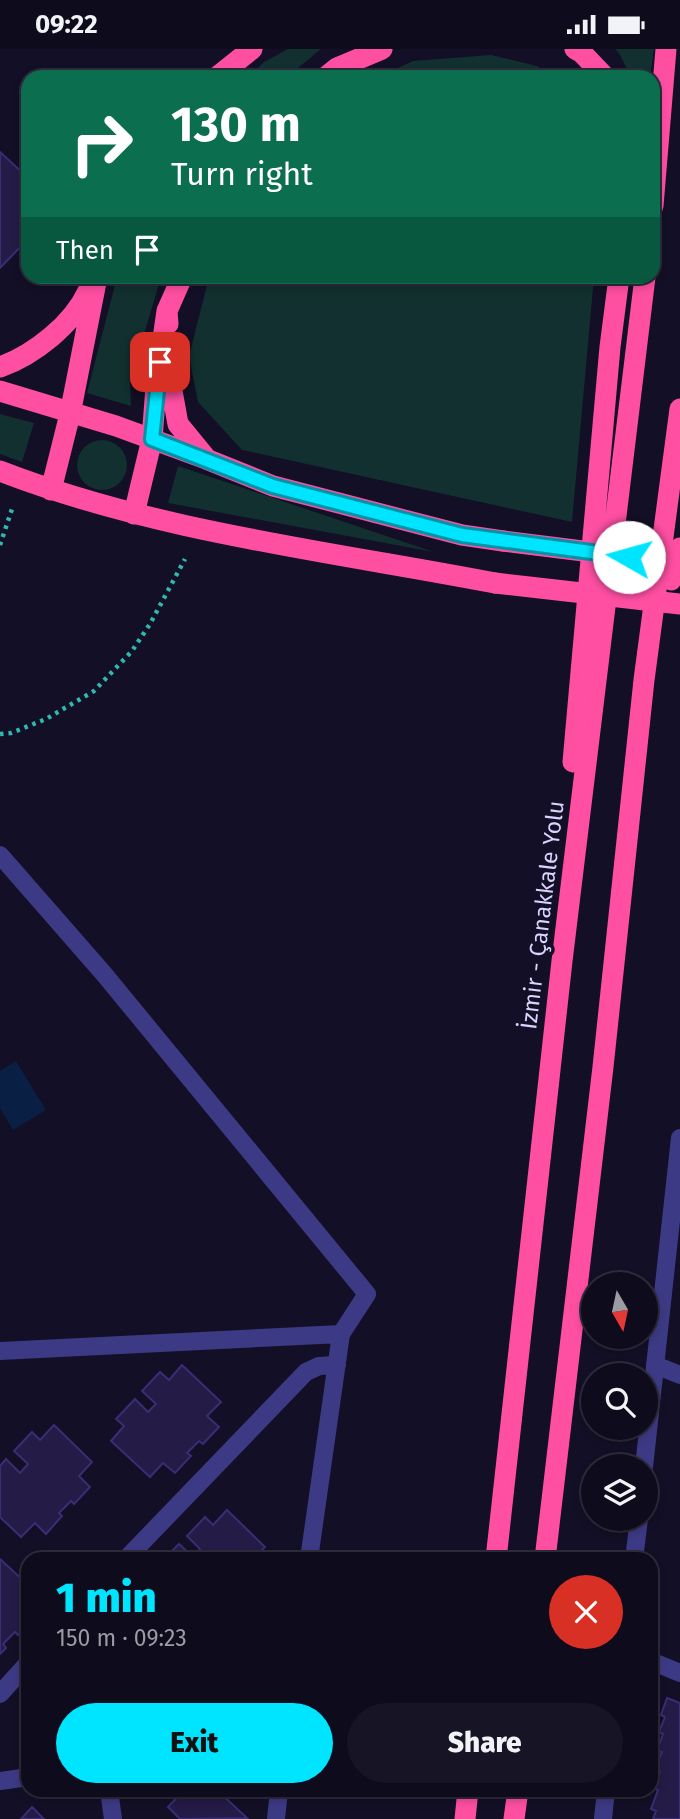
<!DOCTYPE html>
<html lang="en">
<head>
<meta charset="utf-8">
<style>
	:root { --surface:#0e0b1c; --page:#171425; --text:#f1f3f6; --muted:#9b9ba3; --line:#2e2b3b; --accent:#00e5ff }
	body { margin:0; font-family:"Fira Sans",sans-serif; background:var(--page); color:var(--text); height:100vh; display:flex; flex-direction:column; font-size:26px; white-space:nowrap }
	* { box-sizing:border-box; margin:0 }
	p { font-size:23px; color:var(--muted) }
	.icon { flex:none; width:38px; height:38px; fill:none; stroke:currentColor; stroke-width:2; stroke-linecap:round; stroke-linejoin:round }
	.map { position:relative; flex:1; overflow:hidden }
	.details { position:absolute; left:21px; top:1503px; width:637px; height:245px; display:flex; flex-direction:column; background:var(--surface); border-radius:21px; box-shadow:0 4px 10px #0003,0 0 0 2px var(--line) }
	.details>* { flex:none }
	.top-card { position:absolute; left:21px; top:21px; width:639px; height:214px; border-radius:21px; box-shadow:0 4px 10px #0003,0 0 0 2px var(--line); background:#0b6e4f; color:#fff; overflow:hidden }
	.needle { width:46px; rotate:171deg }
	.buttons { position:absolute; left:581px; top:1223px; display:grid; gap:14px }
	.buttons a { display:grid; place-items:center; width:77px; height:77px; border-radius:50%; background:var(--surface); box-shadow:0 4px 10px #0003,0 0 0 2px var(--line); font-size:35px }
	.pin { position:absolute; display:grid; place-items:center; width:60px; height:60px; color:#fff; margin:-30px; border-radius:14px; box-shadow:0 4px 10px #0006 }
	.me { position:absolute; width:77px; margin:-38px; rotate:277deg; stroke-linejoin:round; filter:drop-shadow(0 0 5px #0008) }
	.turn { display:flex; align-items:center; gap:24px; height:147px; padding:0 35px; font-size:32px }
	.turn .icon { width:91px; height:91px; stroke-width:2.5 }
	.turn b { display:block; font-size:49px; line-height:60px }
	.then { display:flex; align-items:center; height:66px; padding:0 35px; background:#0003; gap:14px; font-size:26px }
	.round { display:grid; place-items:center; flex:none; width:74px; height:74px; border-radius:37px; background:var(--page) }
	.headline { display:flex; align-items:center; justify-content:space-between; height:119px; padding:0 35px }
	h1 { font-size:42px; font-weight:800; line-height:52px; color:var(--accent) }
	.action { display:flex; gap:14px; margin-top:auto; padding:14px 35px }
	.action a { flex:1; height:80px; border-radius:42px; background:var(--accent); color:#111; font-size:28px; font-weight:800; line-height:80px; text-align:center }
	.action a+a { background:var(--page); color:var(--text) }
	.status { display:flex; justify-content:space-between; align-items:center; height:49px; padding:0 35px; background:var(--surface); direction:ltr }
	.status svg { height:19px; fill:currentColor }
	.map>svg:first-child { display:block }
	.green { fill:#12302f }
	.water { fill:#0a1f44 }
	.building { fill:#241b47; stroke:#3b2d73; stroke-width:2 }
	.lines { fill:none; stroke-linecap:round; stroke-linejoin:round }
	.path { stroke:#2fb8b0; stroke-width:4.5; stroke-dasharray:3.5 5; stroke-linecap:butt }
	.minor { stroke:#3d3a85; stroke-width:18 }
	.highway { stroke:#ff4fa3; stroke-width:21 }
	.highway-bridge { stroke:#ff4fa3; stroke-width:21 }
	.route-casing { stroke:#0095a6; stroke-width:18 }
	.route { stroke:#00e5ff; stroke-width:12 }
	.labels { text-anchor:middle; stroke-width:7; stroke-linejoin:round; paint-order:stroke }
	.street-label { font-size:23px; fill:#d9d4ff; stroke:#130f26 }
</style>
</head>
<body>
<div class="status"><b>09:22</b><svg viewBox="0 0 49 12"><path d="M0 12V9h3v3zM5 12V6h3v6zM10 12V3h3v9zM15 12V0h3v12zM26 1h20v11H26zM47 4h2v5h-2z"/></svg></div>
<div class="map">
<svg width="680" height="1770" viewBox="0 0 680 1770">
	<rect width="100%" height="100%" fill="#130f26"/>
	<path class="green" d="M288 0H321L287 28H248L264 13Z
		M615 0H654L650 28H631L619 4Z
		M491 6 537 17 553 28H378L413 12Z
		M117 228H161L130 333 131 357 87 344Z
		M209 228H594L572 473 242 401 198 353 189 307Z
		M0 365 34 374 22 413 0 405Z
		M77 416a25 25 0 1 1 50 0a25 25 0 1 1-50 0Z
		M178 417 434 503 168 454Z"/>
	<path class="water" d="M16 1012 46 1061 13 1081 0 1059V1022Z"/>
	<path class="building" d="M0 103 28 129V190L0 219Z
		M182 1316 221 1353 207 1367 219 1378 203 1395 199 1392 187 1404 191 1407 175 1424 163 1414 150 1428 111 1392 124 1377 116 1370 135 1350 148 1363 156 1355 142 1342 160 1323 169 1331Z
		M54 1376 92 1413 79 1427 90 1438 74 1455 71 1452 59 1464 62 1467 46 1485 35 1474 21 1488 0 1468V1417L6 1410 20 1424 28 1415 14 1402 32 1383 40 1391Z
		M227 1461 265 1498 254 1510H164L179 1495 193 1508 200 1500 187 1487 205 1468 213 1476Z
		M0 1510 28 1536V1553L23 1558 28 1563V1576L18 1586 15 1583 3 1595 6 1599 0 1605Z
		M667 1649 680 1654V1770H653L656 1762 651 1760 658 1741 654 1739 660 1723 655 1721 662 1703 657 1702 663 1685 659 1683 665 1668 661 1666Z
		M184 1741H189L194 1747 199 1741H217L247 1769 180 1770 168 1758Z
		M32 1758 44 1770H21Z"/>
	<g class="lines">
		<path class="path" d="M0 496 13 457
			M0 685 11 684 46 670 94 642 132 602 150 575 185 510"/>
		<path class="minor" d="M0 806 104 925 367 1245 341 1285 309 1510
			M0 1302 341 1285
			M655 1316 680 1326
			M644 1418 680 1089
			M126 1510 306 1323 319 1317 337 1316
			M634 1510 639 1470
			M651 1612 680 1624
			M0 1645 28 1614
			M0 1732 28 1728
			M109 1741 113 1770
			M276 1770 279 1741
			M603 1770 606 1741"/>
		<path class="highway" d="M575 0 582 4 605 28
			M217 28 252 0
			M326 28 337 19 382 0
			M653 157 666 0
			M168 275 167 262 182 228
			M170 307 172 342 178 375 205 408
			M0 318C34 306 73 275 88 242
			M0 342 116 377 206 410 273 437 462 486 503 492
			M0 422C158 483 329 502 495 534
			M51 441 70 365 97 228
			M134 465 152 390 156 338 167 262
			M671 531 680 499
			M573 713 610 298 619 228
			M496 1510 562 912 645 228
			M545 1510 603 1018 644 631 680 360
			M465 1770 468 1741
			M514 1770 518 1741"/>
		<path class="highway-bridge" d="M503 492 680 514
			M495 534 680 555"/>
	</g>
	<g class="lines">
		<defs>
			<path id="route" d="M160 313 152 390 273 437 462 486 629 508"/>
		</defs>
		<use href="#route" class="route-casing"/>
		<use href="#route" class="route"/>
	</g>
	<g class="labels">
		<g class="street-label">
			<text transform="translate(542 866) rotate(-83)" y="8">İzmir - Çanakkale Yolu</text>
		</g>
	</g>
</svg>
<div class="buttons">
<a><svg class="needle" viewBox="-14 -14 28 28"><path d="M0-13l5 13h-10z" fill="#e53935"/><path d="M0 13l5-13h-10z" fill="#9b9ba3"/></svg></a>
<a><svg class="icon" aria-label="search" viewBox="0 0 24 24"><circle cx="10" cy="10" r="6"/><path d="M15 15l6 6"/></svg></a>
<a><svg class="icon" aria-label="layers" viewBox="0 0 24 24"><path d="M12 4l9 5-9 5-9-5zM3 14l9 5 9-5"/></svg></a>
</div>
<div class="pin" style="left:160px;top:313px;background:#d93025"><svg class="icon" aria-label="arrive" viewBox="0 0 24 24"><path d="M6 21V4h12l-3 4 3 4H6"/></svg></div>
<svg class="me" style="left:629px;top:508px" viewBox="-20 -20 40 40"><circle r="19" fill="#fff"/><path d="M0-13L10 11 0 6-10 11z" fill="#00e5ff"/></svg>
<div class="top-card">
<div class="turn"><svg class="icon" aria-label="right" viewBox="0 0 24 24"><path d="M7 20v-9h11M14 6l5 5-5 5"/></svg><div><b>130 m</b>Turn right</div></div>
<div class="then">Then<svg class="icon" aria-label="arrive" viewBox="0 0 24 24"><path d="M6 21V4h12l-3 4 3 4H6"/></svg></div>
</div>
<section class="details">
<div class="headline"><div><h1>1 min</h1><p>150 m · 09:23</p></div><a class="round" style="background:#d93025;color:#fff"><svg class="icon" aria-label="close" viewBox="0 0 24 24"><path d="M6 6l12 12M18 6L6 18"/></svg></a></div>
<div class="action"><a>Exit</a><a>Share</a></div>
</section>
</div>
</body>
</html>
